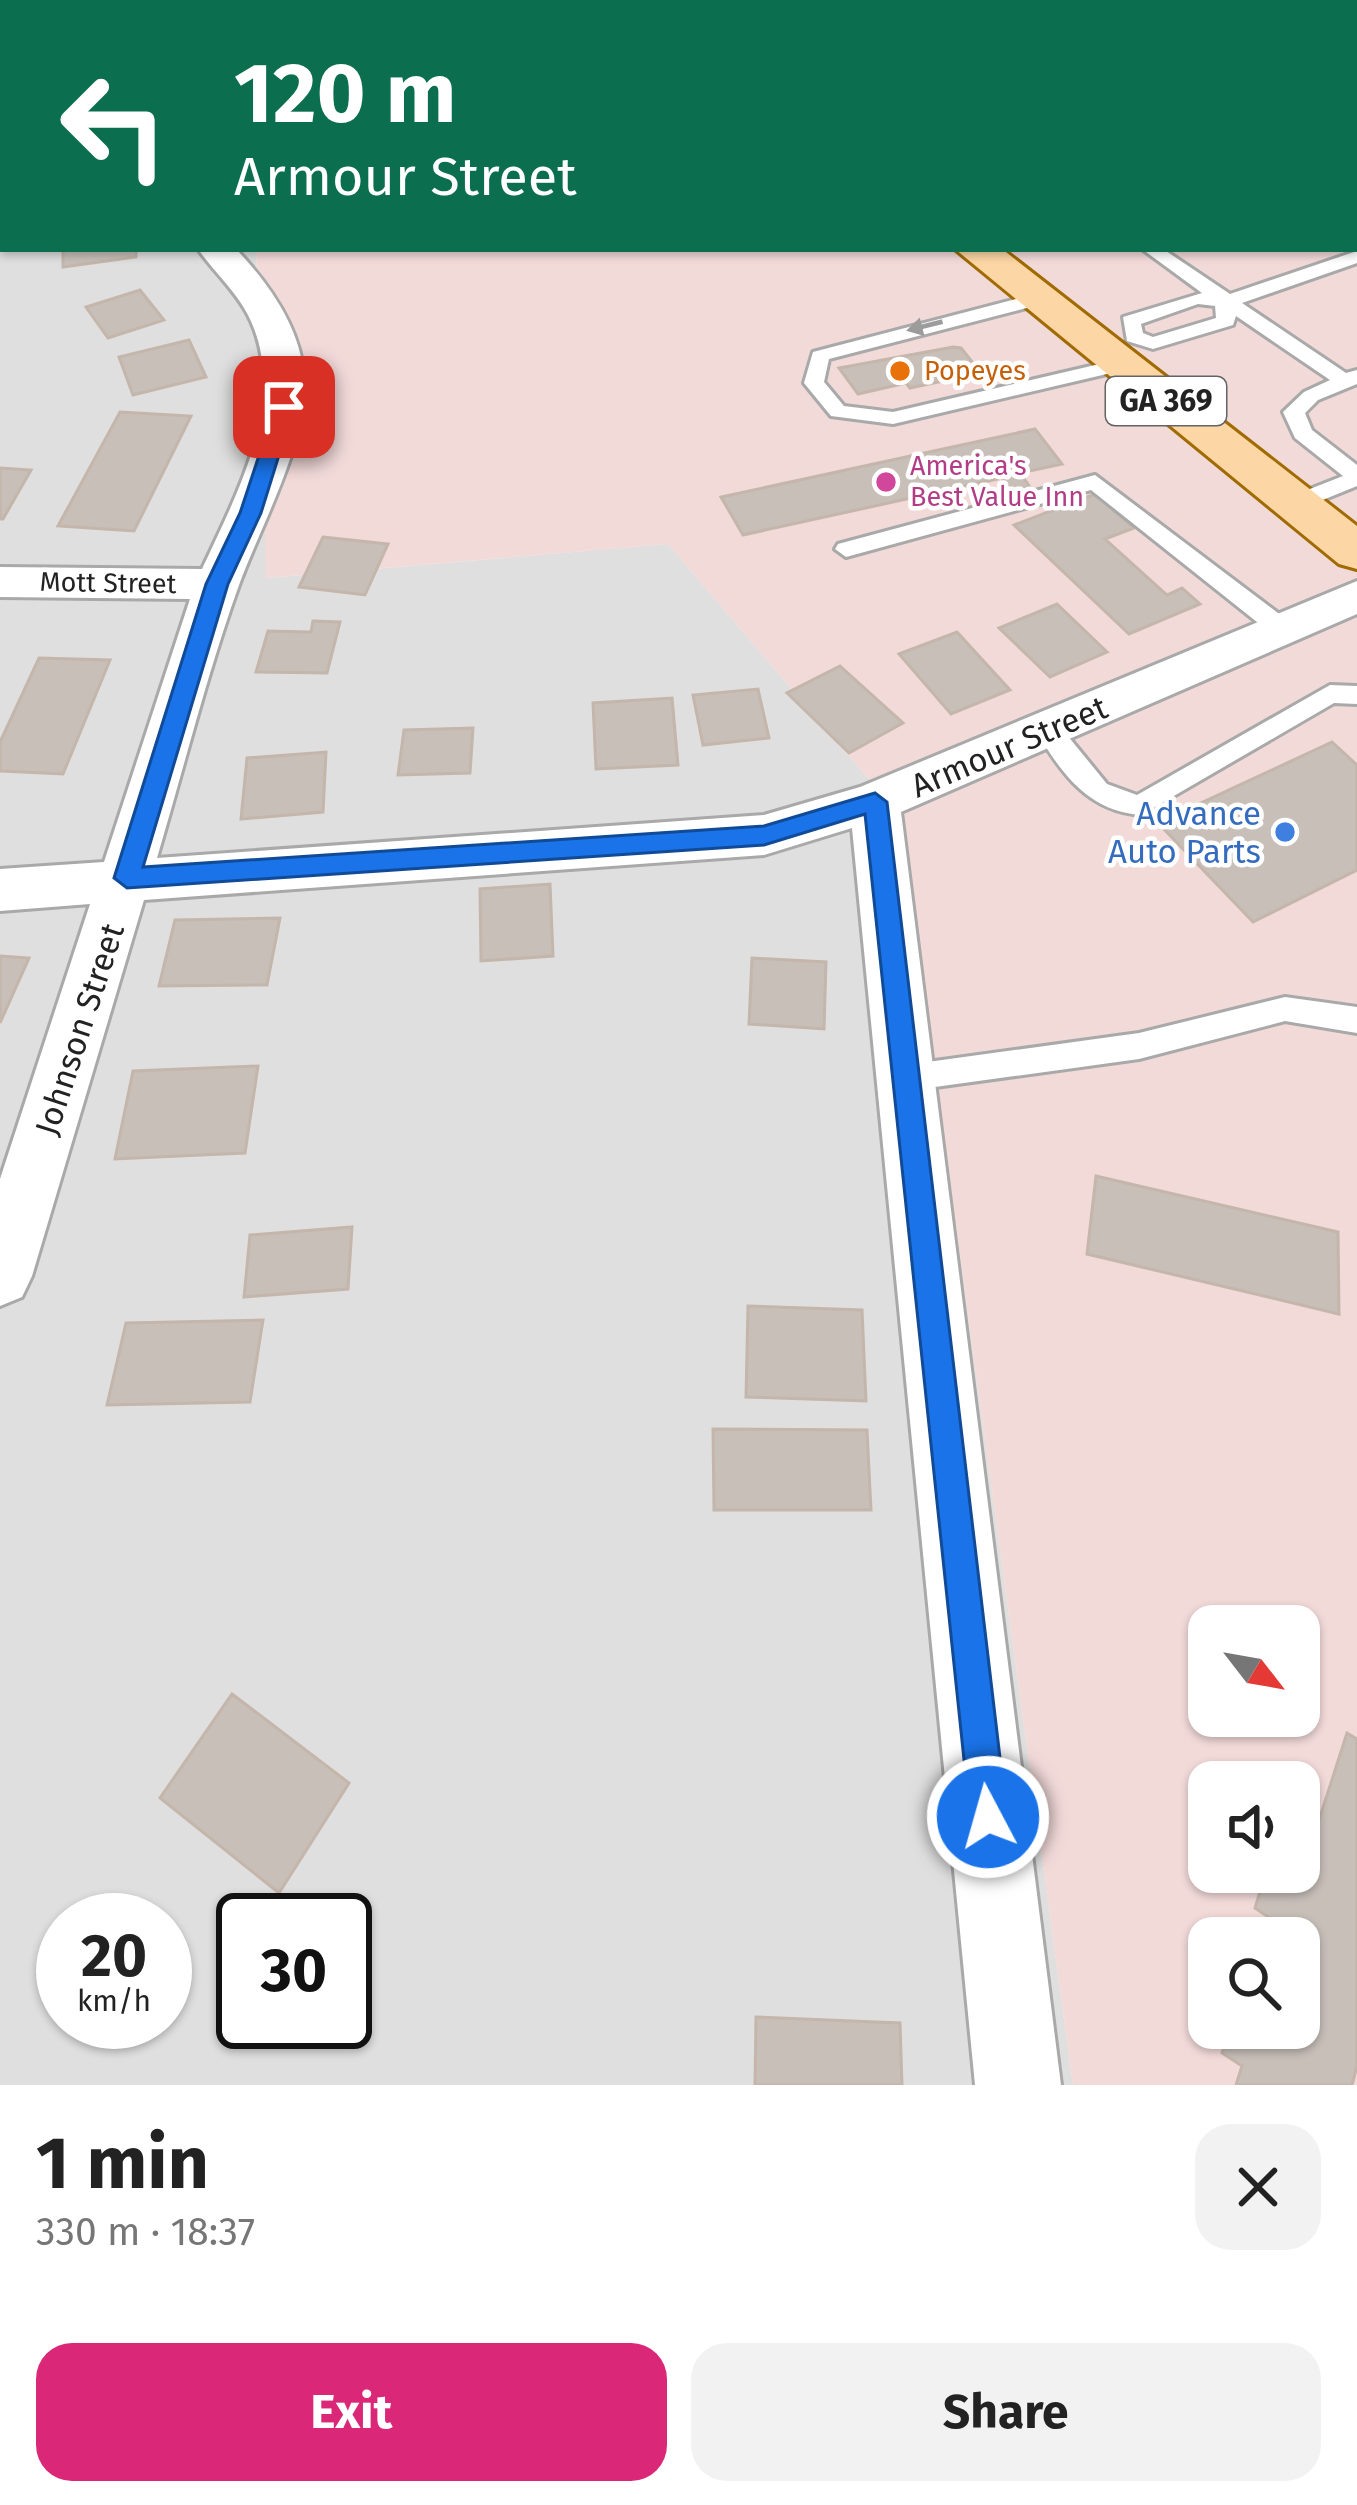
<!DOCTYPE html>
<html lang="en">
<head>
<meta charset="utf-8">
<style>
	:root { --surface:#fff; --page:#f2f2f2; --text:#222; --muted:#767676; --accent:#db2777 }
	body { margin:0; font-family:"Fira Sans",sans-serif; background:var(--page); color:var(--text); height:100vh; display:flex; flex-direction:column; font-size:45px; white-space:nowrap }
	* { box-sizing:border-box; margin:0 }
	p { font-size:39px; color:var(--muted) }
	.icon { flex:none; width:66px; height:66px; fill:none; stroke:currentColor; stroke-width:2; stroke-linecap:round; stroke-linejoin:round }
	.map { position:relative; height:2085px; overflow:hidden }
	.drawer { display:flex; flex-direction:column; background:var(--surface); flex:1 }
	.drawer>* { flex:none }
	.banner { position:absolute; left:0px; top:0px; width:1359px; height:252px; box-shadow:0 3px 9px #0004; background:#0b6e4f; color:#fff; overflow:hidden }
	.needle { width:78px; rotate:121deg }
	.controls { position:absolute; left:1188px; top:1605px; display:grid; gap:24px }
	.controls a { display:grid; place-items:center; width:132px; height:132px; border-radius:24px; background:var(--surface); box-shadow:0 3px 9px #0004; font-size:60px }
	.speed { position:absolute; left:36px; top:1893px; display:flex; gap:24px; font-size:60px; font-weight:700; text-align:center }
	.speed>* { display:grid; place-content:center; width:156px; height:156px; border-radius:50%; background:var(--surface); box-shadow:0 3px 9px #0004; line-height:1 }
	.speed small { font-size:30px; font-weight:400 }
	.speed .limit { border:6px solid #111; border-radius:18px; background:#fff; color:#111 }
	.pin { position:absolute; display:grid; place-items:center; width:102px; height:102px; color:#fff; margin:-51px; border-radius:24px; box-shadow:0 6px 18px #0006 }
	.me { position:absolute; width:132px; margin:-66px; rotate:354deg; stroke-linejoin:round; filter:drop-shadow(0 0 9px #0008) }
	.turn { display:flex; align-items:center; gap:42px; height:252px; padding:0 36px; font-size:54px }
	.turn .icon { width:156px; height:156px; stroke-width:2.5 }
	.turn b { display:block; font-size:84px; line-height:102px }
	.round { display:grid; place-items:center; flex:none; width:126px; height:126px; border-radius:36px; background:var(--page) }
	.overview { display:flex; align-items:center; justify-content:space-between; height:204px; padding:0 36px }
	h1 { font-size:72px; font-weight:700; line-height:90px }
	.button { display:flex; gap:24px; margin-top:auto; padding:24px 36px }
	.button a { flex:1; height:138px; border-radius:36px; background:var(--accent); color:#fff; font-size:48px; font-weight:700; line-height:138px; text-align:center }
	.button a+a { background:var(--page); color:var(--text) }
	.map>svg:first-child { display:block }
	.residential { fill:#e0dfdf; fill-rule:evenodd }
	.commercial { fill:#f2dad9; fill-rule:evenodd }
	.building { fill:#c7bfb8; stroke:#c4b6ab; stroke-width:3 }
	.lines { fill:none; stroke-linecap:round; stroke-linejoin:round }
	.lane-casing { stroke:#a9a9a9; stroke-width:6 }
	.street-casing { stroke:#a9a9a9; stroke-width:6 }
	.primary-casing { stroke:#a06b00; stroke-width:6 }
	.lane { fill:#fff; fill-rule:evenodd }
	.street { fill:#fff; fill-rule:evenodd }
	.primary { fill:#fcd6a4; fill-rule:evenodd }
	.oneway { fill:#9c9c9c }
	.route { fill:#1a73e8; stroke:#114b97; stroke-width:3 }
	.food-dot { fill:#e8710a; stroke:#fff; stroke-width:4.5 }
	.hotel-dot { fill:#d1479c; stroke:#fff; stroke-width:4.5 }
	.shop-dot { fill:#3f7fe0; stroke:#fff; stroke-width:4.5 }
	.labels { text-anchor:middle; stroke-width:9; stroke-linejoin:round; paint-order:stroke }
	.far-food-label { font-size:27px; fill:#c56008; stroke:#fff; text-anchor:start }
	.far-hotel-label { font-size:27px; fill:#b23c85; stroke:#fff; text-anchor:start }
	.far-street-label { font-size:27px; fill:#222; stroke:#fff }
	.shield { fill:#fff; stroke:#646464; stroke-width:3 }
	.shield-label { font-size:30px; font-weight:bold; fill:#222 }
	.street-label { font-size:33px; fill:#222; stroke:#fff }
	.shop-label { font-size:33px; fill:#366cbe; stroke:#fff; text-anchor:end }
</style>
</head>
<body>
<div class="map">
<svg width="1357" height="2085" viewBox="0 0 1357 2085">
	<rect width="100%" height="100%" fill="#f2efe9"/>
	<path class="residential" d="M85 0H555L560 3H74Z
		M0 202 3 249H256L267 578 668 544 900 816 1073 2085H0ZM63 1920H165V2022H63ZM243 1920H345V2022H243Z"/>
	<path class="commercial" d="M555 0H1357V2085H1073L900 816 668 544 266 578 256 249H1356V3ZM1209 1626H1299V1716H1209ZM1209 1782H1299V1872H1209ZM1209 1938H1299V2028H1209Z"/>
	<path class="building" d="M63 249H136V257L63 267Z
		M140 290 164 320 108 338 86 307Z
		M189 340 206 377 133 395 119 357Z
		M953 347 961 348 973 363 967 364 971 369 948 374 952 379 910 388 906 383 858 394 839 368Z
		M120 412 191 416 134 531 58 526Z
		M1035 429 1062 464 1020 473 1030 487 1012 491 1002 478 743 535 721 497Z
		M1035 429 1062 464 1020 473 1030 487 1012 491 1002 478 743 535 721 497Z
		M0 468 31 470 3 519H0Z
		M1095 494 1134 528 1105 539 1167 595 1182 588 1200 604 1129 634 1014 525Z
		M1095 494 1134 528 1105 539 1167 595 1182 588 1200 604 1129 634 1014 525Z
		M323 537 388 544 365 595 299 587Z
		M1057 604 1107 652 1050 677 999 628Z
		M313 621 340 622 327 673 256 672 268 631 311 632Z
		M957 632 1010 690 951 714 899 654Z
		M39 658 110 660 63 774 0 771V742Z
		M840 666 903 723 849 753 787 693Z
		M758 689 769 738 703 745 693 695Z
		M672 698 678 765 596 769 593 703Z
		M473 728 470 773 398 775 404 730Z
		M1332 742 1357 765V870L1253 922 1158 823Z
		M326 752 323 812 241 819 247 758Z
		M550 884 553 956 481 961 480 889Z
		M280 918 267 985 159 986 175 920Z
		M0 956 29 958 0 1023Z
		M752 958 826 962 824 1029 749 1024Z
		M258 1066 245 1153 115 1159 133 1071Z
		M1096 1176 1338 1232 1339 1314 1087 1254Z
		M352 1227 348 1289 244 1297 250 1235Z
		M748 1306 862 1310 866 1401 746 1397Z
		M263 1320 250 1402 107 1405 126 1323Z
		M713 1429 867 1430 871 1510H714Z
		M232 1694 349 1783 279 1893 160 1798Z
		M1347 1733 1357 1739V2066L1352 2085H1236L1242 2066 1222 2053 1231 2028 1253 2033 1254 2028H1299V1938H1282L1285 1928 1255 1908 1266 1872 1301 1876Z
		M756 2017 900 2023 902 2085H755Z"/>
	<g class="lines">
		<defs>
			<path id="lane" d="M1357 165V176H1356V165Z
				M1142 249H1163L1230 294 1357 251V263L1242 303 1346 373 1357 370V384L1318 400 1305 413 1312 430 1357 465V486L1303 508H1287V498L1343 476 1295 438 1283 412 1304 392 1330 380 1236 316 1233 325 1153 349 1127 341 1123 317 1202 293ZM1198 304 1215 306 1216 318 1153 337 1143 333 1141 324Z
				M1039 293 1049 299 1046 303 829 359 824 382 844 406 893 412 1121 359 1128 361V369L893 424 831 416 804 383 813 352Z
				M1095 475 1290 622V634H1272L1091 490 846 557 835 549 838 544Z
				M1330 685 1357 686V704L1334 703 1141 815C1088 811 1062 774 1036 731L1049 722 1058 724 1107 784 1137 795Z
				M1285 997 1357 1007V1033L1285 1021 1139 1059 906 1091 895 1087 891 1078 895 1069 906 1065 1139 1033Z"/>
			<path id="street" d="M560 0H591L593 3H562Z
				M0 199H3L0 220Z
				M198 249H236C269 284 300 327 304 376 310 438 260 527 239 585 207 674 184 767 157 858L764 815 860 787 1357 581V614L901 812 1061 2085H975L852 828 764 855 144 900 32 1276 22 1297 0 1306V1179L90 904 0 911V869L104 862 190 599 0 597V567L202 569C237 494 290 397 248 315 235 290 214 272 198 249Z"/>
			<path id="primary" d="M748 0H782V3H748Z
				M955 249H1002L1357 526V569L1339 564Z"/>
		</defs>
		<use href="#lane" class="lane-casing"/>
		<use href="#street" class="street-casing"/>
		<use href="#primary" class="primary-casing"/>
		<use href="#lane" class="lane"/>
		<use href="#street" class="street"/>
		<use href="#primary" class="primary"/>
	</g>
	<defs><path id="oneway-solid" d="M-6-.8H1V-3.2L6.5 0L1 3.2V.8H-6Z" transform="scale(3)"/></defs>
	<use class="oneway" href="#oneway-solid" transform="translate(925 326) rotate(166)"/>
	<path class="route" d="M284 401 294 407 261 513 228 584 143 867 764 826 875 793 887 802 1007 1817 1002 1830 988 1836 975 1830 970 1817 865 814 764 845 127 888 114 878 206 584 240 513 275 407Z"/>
	<circle class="food-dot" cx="900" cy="371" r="12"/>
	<circle class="hotel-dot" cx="886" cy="482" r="12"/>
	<circle class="shop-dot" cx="1285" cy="832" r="12"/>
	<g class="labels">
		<g class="far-food-label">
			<text x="924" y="380">Popeyes</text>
		</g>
		<g class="far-hotel-label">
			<text x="910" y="475">America's<tspan x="910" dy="31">Best Value Inn</tspan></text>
		</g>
		<g class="far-street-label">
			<text transform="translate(108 583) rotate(1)" y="9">Mott Street</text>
		</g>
		<rect class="shield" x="1106" y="377" width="120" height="48" rx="9"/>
		<g class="shield-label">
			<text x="1166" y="411">GA 369</text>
		</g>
		<g class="street-label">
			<text transform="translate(1009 746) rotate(-23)" y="12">Armour Street</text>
			<text transform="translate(79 1029) rotate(-72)" y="12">Johnson Street</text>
		</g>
		<g class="shop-label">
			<text x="1261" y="825">Advance<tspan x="1261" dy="38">Auto Parts</tspan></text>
		</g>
	</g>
</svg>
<div class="controls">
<a><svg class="needle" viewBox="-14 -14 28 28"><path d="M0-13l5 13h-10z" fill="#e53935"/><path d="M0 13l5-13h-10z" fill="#767676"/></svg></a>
<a><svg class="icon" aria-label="sound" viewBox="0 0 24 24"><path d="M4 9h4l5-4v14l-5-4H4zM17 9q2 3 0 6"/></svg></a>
<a><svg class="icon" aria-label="search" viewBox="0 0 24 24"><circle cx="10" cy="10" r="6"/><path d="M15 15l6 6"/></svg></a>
</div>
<div class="speed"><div>20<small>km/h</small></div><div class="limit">30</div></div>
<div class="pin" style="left:284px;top:407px;background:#d93025"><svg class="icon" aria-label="arrive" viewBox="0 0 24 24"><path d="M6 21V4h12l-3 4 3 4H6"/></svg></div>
<svg class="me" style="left:988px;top:1817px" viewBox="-20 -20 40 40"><circle r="17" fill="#1a73e8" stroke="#fff" stroke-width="3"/><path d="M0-11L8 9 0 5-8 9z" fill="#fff"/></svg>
<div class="banner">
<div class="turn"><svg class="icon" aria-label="left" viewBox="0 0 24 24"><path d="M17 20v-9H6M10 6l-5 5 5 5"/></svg><div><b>120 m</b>Armour Street</div></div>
</div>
</div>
<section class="drawer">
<div class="overview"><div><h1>1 min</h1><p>330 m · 18:37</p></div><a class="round"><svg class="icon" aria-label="close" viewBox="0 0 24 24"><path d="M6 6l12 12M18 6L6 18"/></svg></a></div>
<div class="button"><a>Exit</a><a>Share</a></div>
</section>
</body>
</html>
